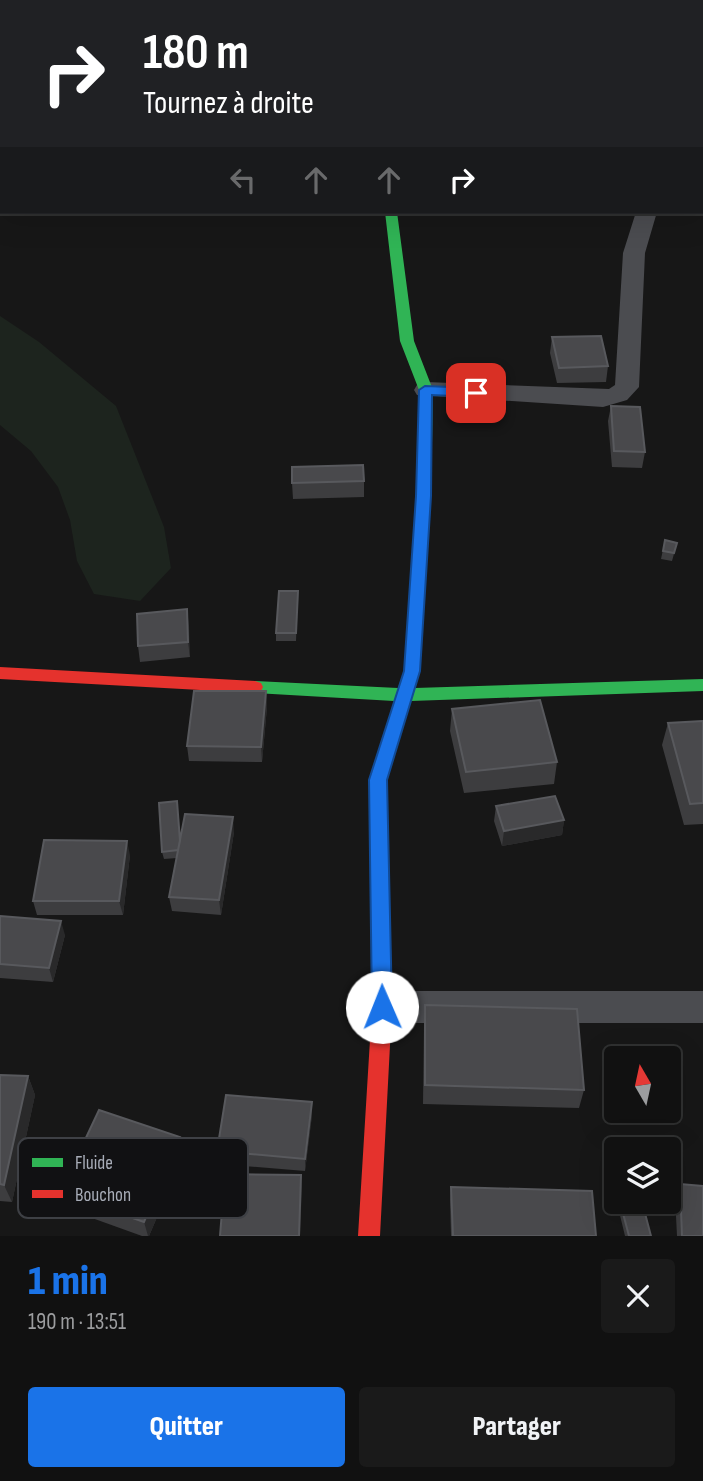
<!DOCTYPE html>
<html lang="fr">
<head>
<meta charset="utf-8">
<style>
	:root { --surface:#111; --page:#1a1a1a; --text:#f1f3f6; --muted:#9c9d9f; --line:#303131; --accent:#1a73e8 }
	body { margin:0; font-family:"Sofia Sans Condensed",sans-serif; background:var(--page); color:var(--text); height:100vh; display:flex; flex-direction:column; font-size:26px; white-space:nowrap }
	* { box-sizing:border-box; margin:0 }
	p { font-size:23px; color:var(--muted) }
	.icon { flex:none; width:38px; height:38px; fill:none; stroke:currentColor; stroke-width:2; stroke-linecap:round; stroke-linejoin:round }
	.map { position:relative; height:1236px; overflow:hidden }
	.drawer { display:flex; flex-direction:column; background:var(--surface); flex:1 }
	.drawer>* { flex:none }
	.banner { position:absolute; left:0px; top:0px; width:704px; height:214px; box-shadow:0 7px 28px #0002,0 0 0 2px var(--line); background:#202124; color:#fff; overflow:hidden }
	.needle { width:46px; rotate:351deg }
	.controls { position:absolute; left:604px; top:1046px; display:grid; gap:14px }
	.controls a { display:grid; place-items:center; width:77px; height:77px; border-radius:7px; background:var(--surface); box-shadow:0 7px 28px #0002,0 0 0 2px var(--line); font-size:35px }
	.pin { position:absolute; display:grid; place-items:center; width:60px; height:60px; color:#fff; margin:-30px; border-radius:14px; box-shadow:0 4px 10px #0006 }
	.me { position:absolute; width:77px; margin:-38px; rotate:359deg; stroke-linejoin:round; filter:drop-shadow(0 0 5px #0008) }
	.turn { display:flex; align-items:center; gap:24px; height:147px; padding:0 28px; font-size:32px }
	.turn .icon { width:91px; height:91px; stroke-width:2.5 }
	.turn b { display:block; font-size:49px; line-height:60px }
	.lanes { display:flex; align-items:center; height:66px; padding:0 28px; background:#0003; justify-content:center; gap:35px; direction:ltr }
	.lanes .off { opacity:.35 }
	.round { display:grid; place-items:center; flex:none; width:74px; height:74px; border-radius:7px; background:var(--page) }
	.headline { display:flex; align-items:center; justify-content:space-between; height:119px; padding:0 28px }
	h1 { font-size:42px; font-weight:800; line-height:52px; color:var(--accent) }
	.primary-button { display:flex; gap:14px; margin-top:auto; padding:14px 28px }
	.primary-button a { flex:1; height:80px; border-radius:7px; background:var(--accent); color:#fff; font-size:28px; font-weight:800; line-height:80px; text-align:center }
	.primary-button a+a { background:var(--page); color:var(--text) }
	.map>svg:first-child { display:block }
	.green { fill:#1d241e }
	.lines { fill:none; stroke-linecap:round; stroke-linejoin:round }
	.street { fill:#4b4c50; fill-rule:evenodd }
	.fast { fill:#30b455; fill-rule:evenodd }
	.jam { fill:#e5322d; fill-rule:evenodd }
	.wall { fill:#3d3d3f }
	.shaded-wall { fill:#29292a }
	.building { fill:#49494c; stroke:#58595d; stroke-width:2 }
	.route { fill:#1a73e8; stroke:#114b97; stroke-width:2 }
	.key { fill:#111113; stroke:#3e4045; stroke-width:2 }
	.key-label { font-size:19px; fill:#a8adb8 }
</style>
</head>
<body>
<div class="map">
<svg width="703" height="1236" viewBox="0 0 703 1236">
	<rect width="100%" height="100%" fill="#171717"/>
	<path class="green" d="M0 316 39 342 116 406 164 527 171 568 140 601 94 594 77 561 70 520 58 487 31 451 0 425Z"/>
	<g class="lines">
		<path class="street" d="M233 0H251L232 2Z
			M0 83H2V95H0Z
			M636 212H657L645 253 639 387 627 400 603 407 417 395 414 390 417 385 426 382 609 389 615 385 623 253Z
			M382 991H703V1023H382L370 1018 365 1007 370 996Z"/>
		<path class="fast" d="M385 212H397L414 341 433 390 431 496 420 671 415 688 703 679V691L411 701 387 781 389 889 386 895 380 897 374 895 371 889 369 781 394 701 255 693 249 691 247 687 249 683 255 681 398 688 404 671 417 496 419 390 400 341Z"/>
		<path class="jam" d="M0 667 255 681 261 683 263 687 261 691 255 693 0 679Z
			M380 881 386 883 389 889 392 1007 380 1236H358L372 1007 371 889 374 883Z"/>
	</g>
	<path class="wall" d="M552 337 608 366 606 382 557 383 550 353Z
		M611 406 645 452 642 468 612 467 608 421Z
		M364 481V497L293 499 292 483Z
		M665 540 677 543 672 561 661 559Z
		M298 591 296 641H276V633Z
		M187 609 190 657 140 662 138 646Z
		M266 691 267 707 262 762 189 761 187 746Z
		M452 709 557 762 554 784 464 793 450 731Z
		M703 721V824L684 825 662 745 668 723Z
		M177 801 180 838 234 832 221 915 172 911 169 897 177 858 164 859 162 852Z
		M496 806 564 820 562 835 502 846 494 821Z
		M130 855 123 915H37L33 901Z
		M0 916 65 935 53 982 0 978Z
		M425 1005 584 1090 579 1108 423 1104 424 1024Z
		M0 1075 28 1076 35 1095 12 1202 0 1201Z
		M312 1102V1115L305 1171 219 1164 217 1151Z
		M180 1137 184 1154 149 1236H142L67 1209 60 1193Z
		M680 1184 703 1236H677L675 1196Z
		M451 1187 596 1236H451L450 1199Z
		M619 1202H642L651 1236H625L618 1207Z"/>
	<path class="shaded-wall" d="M187 609 189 625 190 657 188 642Z
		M266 691 267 707 262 762 261 747Z
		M233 817 234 832 221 915 219 900Z
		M564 820 562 835 502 846 504 831Z
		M127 841 130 855 123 915 119 901Z
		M61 921 65 935 53 982 49 968Z
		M28 1076 35 1095 12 1202 4 1185Z
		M312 1102V1115L305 1171V1159Z
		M180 1137 184 1154 149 1236H148L144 1222Z
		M301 1175 302 1187 300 1236H299Z"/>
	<path class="building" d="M601 336 608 366 559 368 552 337Z
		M611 406 640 407 645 452 614 451Z
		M363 465 364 481 292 483V467Z
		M665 540 677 543 674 553 663 551Z
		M279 591H298L296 633H276Z
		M187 609 188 642 138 646 137 614Z
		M194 691H266L261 747 187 746Z
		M540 700 557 762 466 772 452 709Z
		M703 721V803L690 804 668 723Z
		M555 796 564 820 504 831 496 806Z
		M177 801 180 841 178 850 162 852 159 803Z
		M185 814 233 817 219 900 169 897Z
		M44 840 127 841 119 901H33Z
		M0 916 61 921 49 968 0 964Z
		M425 1005 577 1009 584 1090 425 1085Z
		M0 1075 28 1076 4 1185 0 1184Z
		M226 1095 312 1102 305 1159 217 1151Z
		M99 1110 180 1137 144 1222 60 1193Z
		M225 1174 301 1175 299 1236H220Z
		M680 1184 703 1186V1236H682Z
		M451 1187 592 1191 596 1236H453Z
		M620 1202H642L651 1236H629Z"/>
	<path class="route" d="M425 386 476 388 483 393 476 397 432 395 431 496 420 671 387 780 392 1007 389 1013 382 1016 375 1013 372 1007 369 780 404 671 416 496 419 390Z"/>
	<rect x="18" y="1138" width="230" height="80" rx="10" class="key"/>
	<rect x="32" y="1158" width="31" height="9" fill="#30b455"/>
	<rect x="32" y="1190" width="31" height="8" fill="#e5322d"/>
	<g class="key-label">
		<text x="75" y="1169">Fluide</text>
		<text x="75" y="1201">Bouchon</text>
	</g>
</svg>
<div class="controls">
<a><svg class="needle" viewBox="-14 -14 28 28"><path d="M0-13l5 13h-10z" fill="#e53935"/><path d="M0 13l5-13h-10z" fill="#9c9d9f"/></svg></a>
<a><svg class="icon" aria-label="layers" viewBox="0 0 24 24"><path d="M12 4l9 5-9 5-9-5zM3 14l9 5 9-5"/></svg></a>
</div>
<div class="pin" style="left:476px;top:393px;background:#d93025"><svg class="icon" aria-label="arrive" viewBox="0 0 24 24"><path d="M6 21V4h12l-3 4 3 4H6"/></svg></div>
<svg class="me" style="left:382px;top:1007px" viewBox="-20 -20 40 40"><circle r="19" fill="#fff"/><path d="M0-13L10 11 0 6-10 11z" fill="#1a73e8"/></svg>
<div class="banner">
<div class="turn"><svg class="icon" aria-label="right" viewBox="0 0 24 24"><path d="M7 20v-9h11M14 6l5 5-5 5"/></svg><div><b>180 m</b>Tournez à droite</div></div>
<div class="lanes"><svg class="icon off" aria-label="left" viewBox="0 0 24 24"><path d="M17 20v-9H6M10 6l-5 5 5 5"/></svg><svg class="icon off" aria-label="ahead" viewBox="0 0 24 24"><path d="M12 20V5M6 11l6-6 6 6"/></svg><svg class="icon off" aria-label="ahead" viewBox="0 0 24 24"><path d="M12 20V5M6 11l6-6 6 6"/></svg><svg class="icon" aria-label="right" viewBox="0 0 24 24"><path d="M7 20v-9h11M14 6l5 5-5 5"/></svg></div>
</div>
</div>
<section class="drawer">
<div class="headline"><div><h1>1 min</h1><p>190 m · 13:51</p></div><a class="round"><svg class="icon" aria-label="close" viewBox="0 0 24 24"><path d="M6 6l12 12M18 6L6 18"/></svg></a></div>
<div class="primary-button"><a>Quitter</a><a>Partager</a></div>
</section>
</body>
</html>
